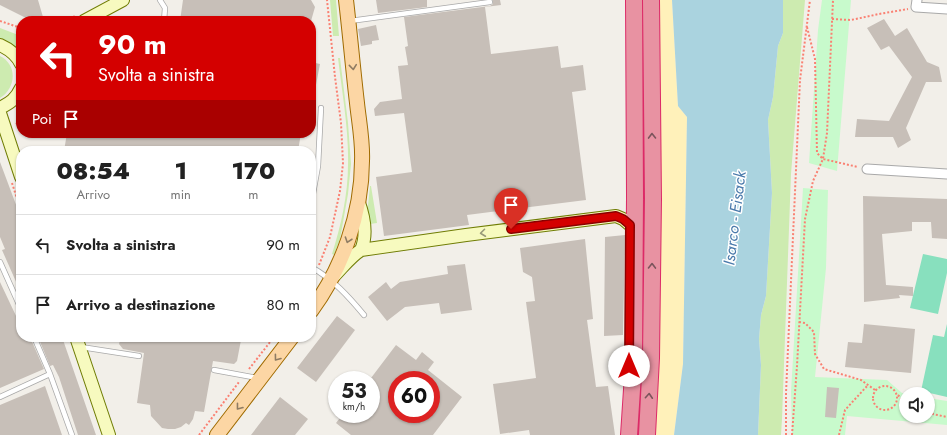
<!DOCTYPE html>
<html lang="it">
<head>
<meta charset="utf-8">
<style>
	:root { --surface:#fff; --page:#f2f2f2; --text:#222; --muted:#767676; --line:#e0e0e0 }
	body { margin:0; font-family:Jost,sans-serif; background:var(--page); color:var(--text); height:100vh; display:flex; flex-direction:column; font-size:15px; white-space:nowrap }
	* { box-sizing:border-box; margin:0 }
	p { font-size:13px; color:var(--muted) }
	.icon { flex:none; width:22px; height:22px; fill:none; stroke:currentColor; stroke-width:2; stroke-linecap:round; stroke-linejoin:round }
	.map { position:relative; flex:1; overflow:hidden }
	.drawer { position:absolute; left:16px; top:146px; width:300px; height:196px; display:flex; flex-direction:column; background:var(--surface); border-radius:16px; box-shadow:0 1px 3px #0004 }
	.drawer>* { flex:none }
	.banner { position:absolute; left:16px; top:16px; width:300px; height:122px; border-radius:16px; box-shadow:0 1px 3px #0004; background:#d40000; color:#fff; overflow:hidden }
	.buttons { position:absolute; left:899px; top:387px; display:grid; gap:8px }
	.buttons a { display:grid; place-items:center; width:36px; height:36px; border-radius:50%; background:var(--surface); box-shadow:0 1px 3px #0004; font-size:20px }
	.speed { position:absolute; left:328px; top:371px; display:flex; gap:8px; font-size:20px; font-weight:700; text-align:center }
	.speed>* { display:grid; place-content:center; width:52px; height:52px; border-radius:50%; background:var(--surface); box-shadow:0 1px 3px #0004; line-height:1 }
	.speed small { font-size:10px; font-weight:400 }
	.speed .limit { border:6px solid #d22; background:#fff; color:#111 }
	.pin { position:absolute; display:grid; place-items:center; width:34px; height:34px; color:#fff; margin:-41px -17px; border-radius:50% 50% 50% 0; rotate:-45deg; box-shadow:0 0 4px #0007 }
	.pin .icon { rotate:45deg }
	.me { position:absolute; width:44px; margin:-22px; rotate:0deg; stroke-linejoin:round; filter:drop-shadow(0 0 3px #0008) }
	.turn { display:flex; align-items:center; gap:14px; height:84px; padding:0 16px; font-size:18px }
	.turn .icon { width:52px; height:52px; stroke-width:2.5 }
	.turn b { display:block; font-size:28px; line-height:34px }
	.then { display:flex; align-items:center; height:38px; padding:0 16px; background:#0003; gap:8px; font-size:15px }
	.eta { display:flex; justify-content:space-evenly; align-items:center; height:68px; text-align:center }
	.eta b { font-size:24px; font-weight:800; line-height:28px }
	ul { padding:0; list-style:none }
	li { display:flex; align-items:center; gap:12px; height:60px; padding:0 16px; border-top:1px solid var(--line) }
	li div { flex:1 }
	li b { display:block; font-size:15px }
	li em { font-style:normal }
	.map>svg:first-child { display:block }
	.grass { fill:#cdebb0 }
	.sand { fill:#fff1ba }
	.park { fill:#c8facc }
	.pitch { fill:#88e0be }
	.water { fill:#aad3df }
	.building { fill:#c7bfb8; fill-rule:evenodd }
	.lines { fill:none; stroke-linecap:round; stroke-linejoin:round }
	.lane-casing { stroke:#a9a9a9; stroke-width:6 }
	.street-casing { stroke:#a9a9a9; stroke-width:11 }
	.secondary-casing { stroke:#707d05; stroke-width:14 }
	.primary-casing { stroke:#a06b00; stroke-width:16 }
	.highway-casing { stroke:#dc2a67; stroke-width:18 }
	.path { stroke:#fa8072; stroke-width:2; stroke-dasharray:2 2; stroke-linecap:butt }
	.lane { stroke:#fff; stroke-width:4.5 }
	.street { stroke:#fff; stroke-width:9 }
	.secondary { stroke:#f7fabf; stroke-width:12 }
	.primary { stroke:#fcd6a4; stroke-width:14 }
	.highway { stroke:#e892a2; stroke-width:16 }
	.oneway { stroke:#8f7c63 }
	.oneway2 { stroke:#7b545c }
	.oneway3 { stroke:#979978 }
	.route-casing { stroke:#8a0000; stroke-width:10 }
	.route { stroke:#d40000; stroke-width:7 }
	.labels { text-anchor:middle; stroke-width:3; stroke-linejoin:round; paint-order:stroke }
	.water-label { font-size:16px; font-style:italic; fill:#4a7aab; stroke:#fff }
</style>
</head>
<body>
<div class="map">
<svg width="947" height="435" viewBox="0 0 947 435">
	<rect width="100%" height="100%" fill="#f2efe9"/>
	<path class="grass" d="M330 0H336L339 36H333Z
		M783 0H805L791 174 782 419 781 435H758L761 365 759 339 761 315 766 296 772 193 768 120 773 97 778 46 783 33Z
		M0 28 21 36V47H16L0 39Z
		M0 56C18 65 16 88 0 98Z
		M338 58H340L348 123 351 164 348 194 340 239 334 255 332 254C341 226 348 194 348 165 349 131 342 92 338 58Z
		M370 186H371L377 223 370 224 367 215Z"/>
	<path class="sand" d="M658 0H672L678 106 687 117 683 364 674 435H654L660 339Z"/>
	<path class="park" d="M822 0H851L837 171 809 163 818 30Z
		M803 188 828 190 826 268 815 377 887 380 902 393 907 394H906V416H928V398L947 401V425L847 416 845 435H792L791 392Z"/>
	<path class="pitch" d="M923 254 947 259V273L938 314 910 308Z
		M947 324V397L921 391 933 335 944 337Z"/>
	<path class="water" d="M672 0H783V33L778 46 773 97 768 120 772 193 766 296 761 315 759 339 761 365 758 435H674L683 364 687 117 678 106Z"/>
	<path class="building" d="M0 0H38L43 17 32 21 0 5Z
		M183 0H311L315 7 311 21H180Z
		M376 0H427V7L378 13Z
		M493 0H500L501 5 485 7 491 54 558 46 561 68 583 65 586 90 572 92 586 200 467 215 469 225 384 236 376 177 412 172 404 113 375 116 374 109 380 102 402 99 398 66 408 65 405 47 408 46 404 17 490 6 493 4Z
		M884 19 895 36 907 28 927 62 939 67 942 82H926L906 128 911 140 898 148 893 137H855L857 119 889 121 912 77 889 46 881 50 867 28Z
		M376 25 379 40 372 41V44L361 46 358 29Z
		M311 62 320 64 315 90H311Z
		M67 133H301L298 151H64Z
		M0 162 21 218V293L2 250 5 249 0 237Z
		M863 196 947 199V239L932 238 931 222H912V231L882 234 886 285 913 287V296L899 295 900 298 864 302Z
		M625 235 623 335 604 336 605 237Z
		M585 239 593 319 587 320 596 387 608 386 615 435H530L529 430 500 434 493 384 536 378 526 302 535 301 532 277 523 272 520 248Z
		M465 264 472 310 441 314 439 303 405 307 387 321 368 297 386 282 391 289 400 282 448 274 447 266Z
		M0 282 17 318 21 316V337H30L44 369 0 388Z
		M337 316 355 330 316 382 297 368Z
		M864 324 915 329 911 373 845 367 848 342 862 343Z
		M38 337H62L96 435H78L59 377 53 365 50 366Z
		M121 337H239L241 340 237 361 234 364 213 361 204 412 195 411 193 419 189 425 186 423 181 427 175 429H168L162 428 151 416 150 405 137 403 144 353 123 349 119 344Z
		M396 345 416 360 422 352 434 362 428 370 462 397 433 435H351L336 423 343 414H371V378ZM397 380H431V414H397Z
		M45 386 62 435H0V405Z
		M827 387 839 388 836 418 825 417Z
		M280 397 308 419 295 435H251Z"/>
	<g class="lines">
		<defs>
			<path id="lane" d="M160 0 165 8 164 21
				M350 21 490 2
				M311 205 318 166 321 108
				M0 262 21 309
				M311 267C333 279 349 297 364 315
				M81 347 139 356
				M214 370 257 378
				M50 374 72 435
				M0 397 50 374 34 337"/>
			<path id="street" d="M917 0 916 7 947 9
				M867 169 947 174"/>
			<path id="secondary" d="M84 21 123 0
				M0 45C9 49 17 55 21 64
				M0 108C10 103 16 99 21 88
				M0 113 21 177
				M358 200C364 216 368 234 361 250
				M334 276C343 267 350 257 361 250L466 235 616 216 623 219 630 225
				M76 337 109 435"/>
			<path id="primary" d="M311 311C342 269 362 214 362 161 363 142 359 122 357 103 353 69 350 34 346 0
				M217 435 292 337"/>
			<path id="highway" d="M629 435 634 359 635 195 634 0
				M647 435 651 358 653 199 651 0"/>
		</defs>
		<use href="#lane" class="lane-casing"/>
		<use href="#street" class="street-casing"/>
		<use href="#secondary" class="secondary-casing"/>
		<use href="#primary" class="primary-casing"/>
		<use href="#highway" class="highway-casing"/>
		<path class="path" d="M832 19 851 20 879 14 908 9
			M0 21 21 28
			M66 21 75 16
			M807 27 815 59 817 153 823 159 858 167
			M16 124 21 120
			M12 183 21 211
			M319 265 330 237 340 191 343 163 341 123 335 77 327 0
			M311 281 314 276
			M799 322 805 323 814 332 815 354 824 369 861 380 875 390
			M249 369 274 337
			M873 398a12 12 0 1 1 24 0a12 12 0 1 1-24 0Z
			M898 395 906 404
			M928 413 947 417
			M199 435 239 382
			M786 435V393L800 80 810 0
			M792 435 797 366 805 219 813 181 823 159 827 133 833 0
			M839 435 845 410 868 385"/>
		<use href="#lane" class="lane"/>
		<use href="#street" class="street"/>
		<use href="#secondary" class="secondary"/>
		<use href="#primary" class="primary"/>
		<use href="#highway" class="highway"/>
	</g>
	<defs><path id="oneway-chevron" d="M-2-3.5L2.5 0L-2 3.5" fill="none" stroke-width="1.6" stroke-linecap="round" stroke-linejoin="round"/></defs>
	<g class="oneway">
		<use href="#oneway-chevron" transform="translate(353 67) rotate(84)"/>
		<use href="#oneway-chevron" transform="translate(348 240) rotate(109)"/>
		<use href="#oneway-chevron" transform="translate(277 358) rotate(127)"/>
		<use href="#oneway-chevron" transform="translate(239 407) rotate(128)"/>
	</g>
	<g class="oneway2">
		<use href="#oneway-chevron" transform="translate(652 136) rotate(-91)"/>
		<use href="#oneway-chevron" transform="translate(652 266) rotate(-89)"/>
		<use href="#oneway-chevron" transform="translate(649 396) rotate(-86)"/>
	</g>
	<use class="oneway3" href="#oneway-chevron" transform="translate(483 233) rotate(173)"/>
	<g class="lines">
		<defs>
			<path id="route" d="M511 229 616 216 623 219 630 225 629 366"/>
		</defs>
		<use href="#route" class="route-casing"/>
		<use href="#route" class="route"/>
	</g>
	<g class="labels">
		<g class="water-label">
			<text transform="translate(734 218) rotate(-83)" y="6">Isarco - Eisack</text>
		</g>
	</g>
</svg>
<div class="buttons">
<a><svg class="icon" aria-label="sound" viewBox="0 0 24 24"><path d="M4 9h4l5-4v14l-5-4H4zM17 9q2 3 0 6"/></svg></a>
</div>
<div class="speed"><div>53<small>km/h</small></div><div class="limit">60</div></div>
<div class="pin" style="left:511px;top:229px;background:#d93025"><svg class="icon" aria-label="arrive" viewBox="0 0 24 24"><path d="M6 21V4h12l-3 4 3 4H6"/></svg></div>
<svg class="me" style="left:629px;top:366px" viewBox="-20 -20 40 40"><circle r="19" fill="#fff"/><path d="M0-13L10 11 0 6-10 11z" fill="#d40000"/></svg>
<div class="banner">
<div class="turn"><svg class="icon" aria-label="left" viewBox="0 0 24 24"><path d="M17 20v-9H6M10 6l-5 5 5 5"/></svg><div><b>90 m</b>Svolta a sinistra</div></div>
<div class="then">Poi<svg class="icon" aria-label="arrive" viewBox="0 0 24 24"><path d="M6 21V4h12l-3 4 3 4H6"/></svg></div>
</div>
<section class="drawer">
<div class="eta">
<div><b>08:54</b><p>Arrivo</p></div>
<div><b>1</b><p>min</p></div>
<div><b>170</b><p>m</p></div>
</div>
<ul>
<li><svg class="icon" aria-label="left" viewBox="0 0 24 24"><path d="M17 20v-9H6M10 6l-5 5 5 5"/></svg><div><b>Svolta a sinistra</b></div><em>90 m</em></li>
<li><svg class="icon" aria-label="arrive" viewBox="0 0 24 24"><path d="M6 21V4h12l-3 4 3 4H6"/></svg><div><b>Arrivo a destinazione</b></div><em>80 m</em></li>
</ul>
</section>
</div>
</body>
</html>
